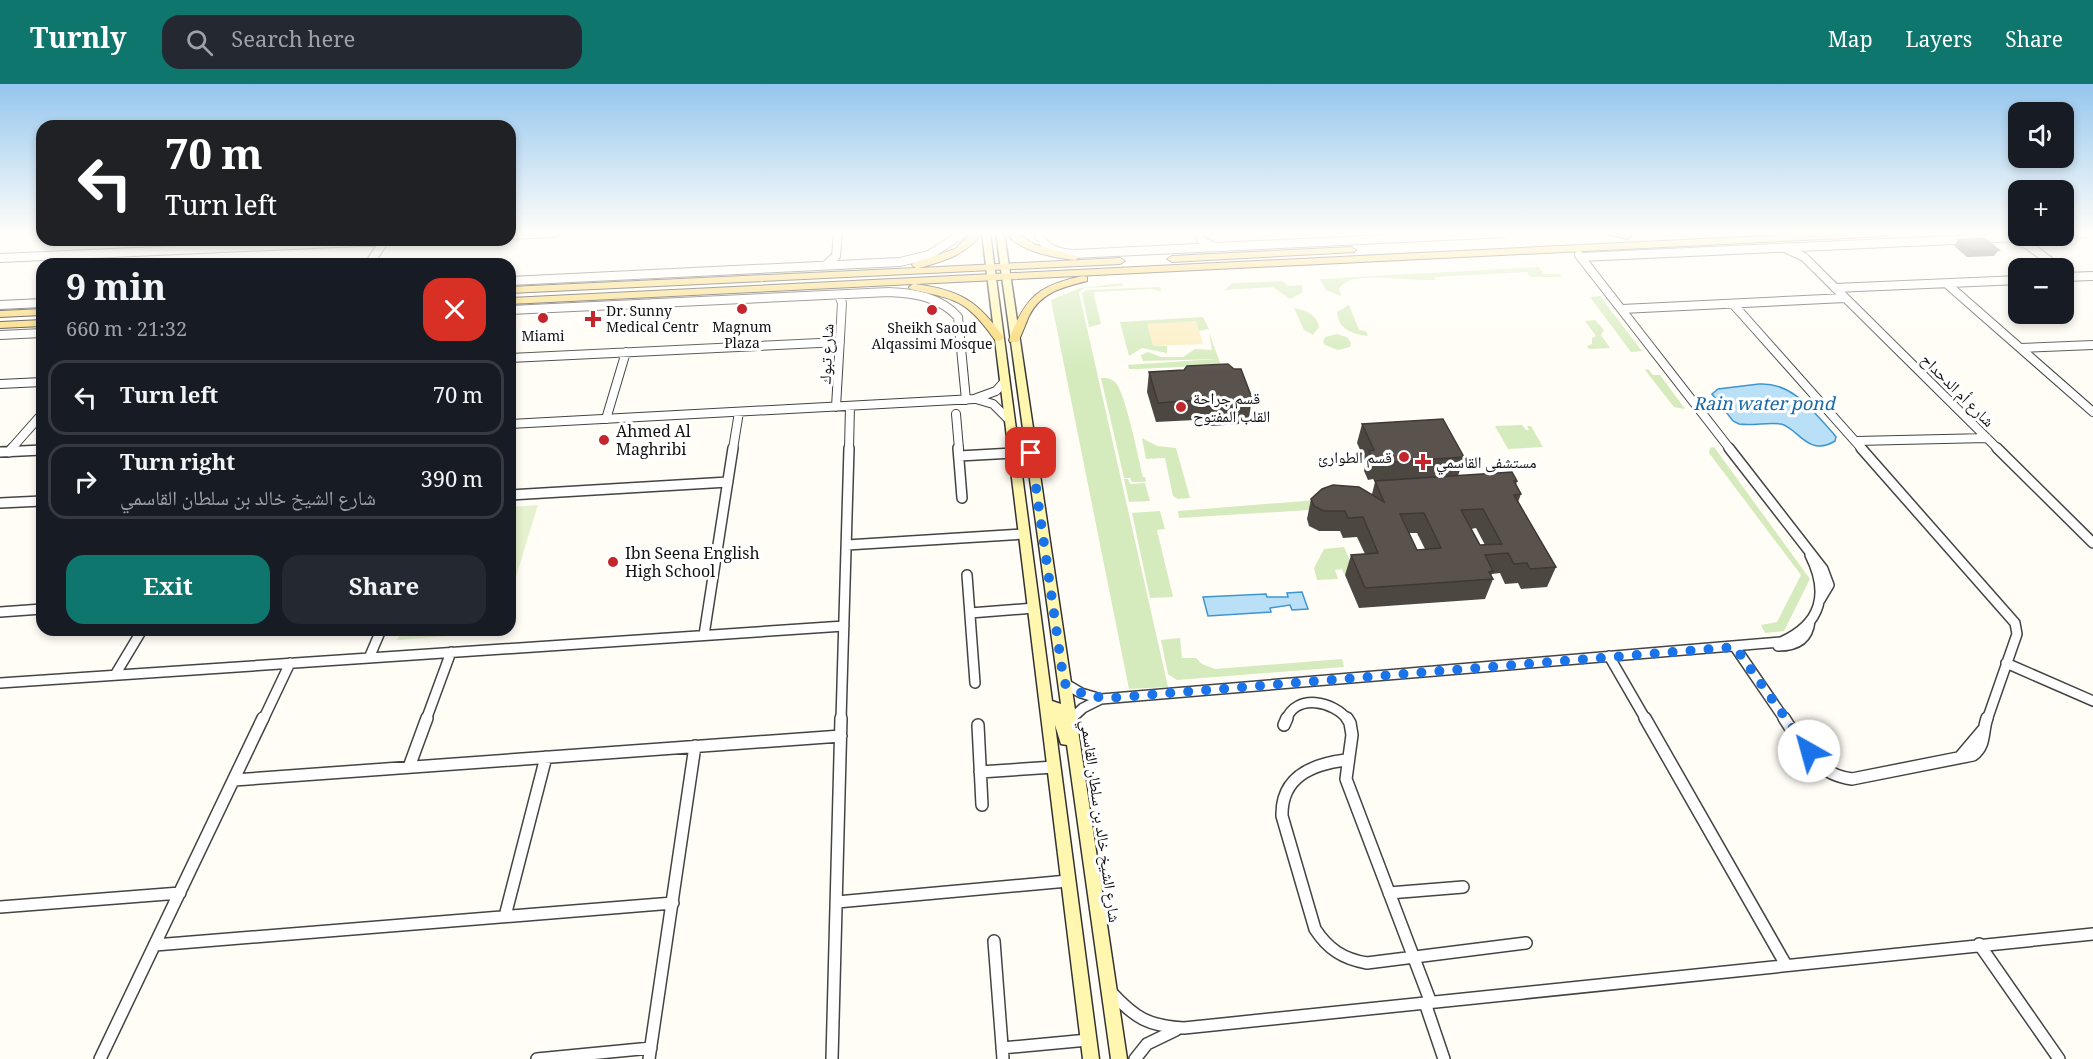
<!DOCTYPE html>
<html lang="en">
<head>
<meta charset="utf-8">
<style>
	:root { --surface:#171b24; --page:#242831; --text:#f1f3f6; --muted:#9ea1a6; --line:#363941; --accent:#0f766e }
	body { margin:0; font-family:Georgia,"Noto Naskh Arabic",serif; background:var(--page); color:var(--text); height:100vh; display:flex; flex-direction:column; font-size:22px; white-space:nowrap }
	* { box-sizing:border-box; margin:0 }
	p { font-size:20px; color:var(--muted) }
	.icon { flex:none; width:33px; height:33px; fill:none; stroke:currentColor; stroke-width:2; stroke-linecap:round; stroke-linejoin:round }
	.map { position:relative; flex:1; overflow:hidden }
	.panel { position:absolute; left:36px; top:174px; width:480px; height:378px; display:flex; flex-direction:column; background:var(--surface); border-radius:18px; box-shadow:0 3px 9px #0003 }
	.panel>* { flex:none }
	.top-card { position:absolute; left:36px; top:36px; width:480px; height:126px; border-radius:18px; box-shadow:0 3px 9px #0003; background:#202124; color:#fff; overflow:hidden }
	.controls { position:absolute; left:2008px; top:18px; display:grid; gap:12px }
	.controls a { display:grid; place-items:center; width:66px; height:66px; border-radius:12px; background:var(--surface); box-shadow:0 3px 9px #0003; font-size:30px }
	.pin { position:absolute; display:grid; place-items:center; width:51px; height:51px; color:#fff; margin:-26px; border-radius:12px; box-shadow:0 3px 9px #0006 }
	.me { position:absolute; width:66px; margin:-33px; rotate:322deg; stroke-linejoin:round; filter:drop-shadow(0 0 4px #0008) }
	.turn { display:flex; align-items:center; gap:21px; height:126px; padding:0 30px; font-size:27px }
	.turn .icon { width:78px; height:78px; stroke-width:2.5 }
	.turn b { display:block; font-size:42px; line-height:51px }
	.round { display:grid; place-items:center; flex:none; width:63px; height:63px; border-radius:18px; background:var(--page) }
	.overview { display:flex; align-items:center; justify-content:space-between; height:102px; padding:0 30px }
	h1 { font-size:36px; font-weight:700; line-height:45px }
	.button { display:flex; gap:12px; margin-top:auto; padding:12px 30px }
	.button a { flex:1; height:69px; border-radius:18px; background:var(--accent); color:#fff; font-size:24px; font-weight:700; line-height:69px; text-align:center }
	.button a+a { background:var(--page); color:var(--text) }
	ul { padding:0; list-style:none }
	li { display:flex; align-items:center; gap:18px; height:75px; margin:0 12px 9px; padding:0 18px; border:3px solid var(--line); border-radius:18px }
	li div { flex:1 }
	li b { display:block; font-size:22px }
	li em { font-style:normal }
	header { display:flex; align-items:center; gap:36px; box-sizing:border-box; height:84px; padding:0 30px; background:var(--accent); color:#fff }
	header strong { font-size:28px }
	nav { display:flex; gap:33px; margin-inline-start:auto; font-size:21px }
	.search { width:420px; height:54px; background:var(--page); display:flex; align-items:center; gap:15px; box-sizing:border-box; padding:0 21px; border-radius:18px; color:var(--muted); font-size:22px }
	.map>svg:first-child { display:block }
	.green { fill:#d5ebbd }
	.sand { fill:#fbeec1 }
	.pitch { fill:#e6f2cf }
	.water { fill:#b9e0f7; stroke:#3f96cf; stroke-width:1.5 }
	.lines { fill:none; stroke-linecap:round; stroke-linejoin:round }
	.minor-far2-casing { stroke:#444; stroke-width:10 }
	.minor-far1-casing { stroke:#444; stroke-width:12 }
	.minor-casing { stroke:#444; stroke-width:14 }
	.secondary-casing { stroke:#333; stroke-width:3 }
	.primary-casing { stroke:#222; stroke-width:2 }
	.minor-far2 { stroke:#fff; stroke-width:8 }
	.minor-far1 { stroke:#fff; stroke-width:9 }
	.minor { stroke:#fff; stroke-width:11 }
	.secondary { fill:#fff6b0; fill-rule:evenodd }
	.primary { fill:#f9d66b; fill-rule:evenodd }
	.wall { fill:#4d4742; fill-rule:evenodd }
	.shaded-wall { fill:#3f3936 }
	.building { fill:#5a524d; stroke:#3f3936; stroke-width:1.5; fill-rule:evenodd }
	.route { stroke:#1a73e8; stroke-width:10; stroke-dasharray:0 18 }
	.poi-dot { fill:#c4262e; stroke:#fff; stroke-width:2 }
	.labels { text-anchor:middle; stroke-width:6; stroke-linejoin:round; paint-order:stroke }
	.far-poi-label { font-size:14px; fill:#111; stroke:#fff }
	.street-label { font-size:16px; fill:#111; stroke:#fff }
	.poi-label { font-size:16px; fill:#111; stroke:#fff; text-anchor:start }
	.water-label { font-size:18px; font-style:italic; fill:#1768a6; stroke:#fff }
</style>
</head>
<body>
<header>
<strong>Turnly</strong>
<div class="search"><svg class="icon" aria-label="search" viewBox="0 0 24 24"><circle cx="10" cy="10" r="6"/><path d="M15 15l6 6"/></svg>Search here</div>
<nav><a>Map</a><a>Layers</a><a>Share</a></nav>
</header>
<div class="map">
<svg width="2093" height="975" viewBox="0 0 2093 975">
	<rect width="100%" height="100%" fill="#fffdf5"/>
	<path class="green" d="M1539 183 1544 190H1559L1562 193H1531L1527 188 1435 193 1436 196C1418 197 1358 189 1346 198 1343 200 1341 202 1339 204L1341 212 1326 206 1320 195Z
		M1282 197 1289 202 1302 201V209L1290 215 1273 203 1224 206 1233 199Z
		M1122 199 1123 202 1084 204 1079 209 1168 603 1129 605 1051 216 1080 204Z
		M1160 203 1161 208 1152 205 1095 208 1094 211 1101 240 1089 243 1082 209 1086 206Z
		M1600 212 1642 267 1631 268 1590 213Z
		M1349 221 1359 246 1366 247 1368 252C1352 250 1338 245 1337 228Z
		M1294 224C1305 226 1317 230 1319 243L1313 251 1304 246Z
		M1203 233 1209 245 1199 247 1195 237 1153 262H1167V269L1142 264 1129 272 1120 238Z
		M1595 236 1604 246 1601 251 1610 264 1589 265 1587 262 1592 260V254L1596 252 1585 237Z
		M1209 249 1221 281 1137 285H1129L1128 281H1126L1217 275 1143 277 1141 271 1148 268 1161 273H1183L1195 265 1212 266Z
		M1337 250 1347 253 1351 259 1350 263 1338 266 1325 261 1323 257 1325 253Z
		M1648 285 1653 291H1660L1685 325 1674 323 1645 286Z
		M1101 294C1106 294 1111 294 1115 298 1125 307 1139 376 1143 393H1145L1146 398H1132L1130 394H1124Z
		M1522 341 1526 346H1529L1527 342H1531L1543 363 1508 365 1495 342Z
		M1142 354 1157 362 1176 364 1190 414 1178 415 1173 412 1165 374 1146 375Z
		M1714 363 1810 495 1784 547 1765 549 1761 541 1777 538 1801 491 1709 369 1710 364Z
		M1124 395H1128L1130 400 1145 399 1150 417 1129 418Z
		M1329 415 1309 426 1179 434 1178 427Z
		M1160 427 1165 445 1157 446 1173 513 1150 514 1132 429Z
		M1344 463 1355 489 1344 490 1342 485 1335 486 1338 495 1317 496 1314 484 1324 465Z
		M1180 554 1182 574H1196L1202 580 1215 585 1342 575 1344 583 1177 596 1168 590 1161 556Z"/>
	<path class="sand" d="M1196 237 1203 260 1153 262 1147 240Z"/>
	<path class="pitch" d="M538 421 510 512V423Z
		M401 546H499V548L397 556Z"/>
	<path class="water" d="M1759 300C1792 298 1812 326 1833 349L1836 353 1835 357C1808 374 1797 343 1781 340 1768 338 1753 342 1739 340L1733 337 1712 310 1718 305Z
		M1302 508 1308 525 1292 526 1290 521 1270 524 1271 528 1208 532 1203 513 1266 510 1267 513H1288L1287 509Z"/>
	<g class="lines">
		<defs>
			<path id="minor-far2" d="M1038 149C1044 165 1058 169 1074 170L1506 149
				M1199 149 1201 156 1214 163
				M2064 150 2085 149
				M510 151 555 149
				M2011 154 2028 161 2059 184
				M1787 165 1804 173 1998 365
				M1579 171 1730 365
				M1581 173 2037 152
				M0 174 402 156
				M369 180 385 156
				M826 181 836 172 838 149
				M2064 193 2093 192
				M510 197 900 178 929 171 964 149
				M1947 200 2093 328
				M1835 204 2019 196
				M1733 220 1862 365
				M0 221 42 219
				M1622 225 1845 214
				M510 226 889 208C915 209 940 213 958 233L966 316
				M0 251 42 249
				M2021 264 2093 261
				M510 274 840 258
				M0 300 42 298
				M976 315 993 320 1008 335
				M836 323 842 219 839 211
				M956 330 959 365
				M606 335 626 268
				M510 340 974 315 996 307 1004 298
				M1856 357 1987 354
				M11 365 42 330
				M733 365 739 328
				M849 365 850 322"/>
			<path id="minor-far1" d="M958 364 962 414
				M1729 364 1823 485 1829 501 1820 516
				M1861 364 2015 539 2017 550 1987 636
				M1997 364 2093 459
				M0 368 42 366
				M9 368 13 364
				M959 372 1013 369
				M510 411 728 398
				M0 419 42 417
				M847 461 1024 450
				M967 491 975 599
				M0 528 42 525
				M970 529 1034 524
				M704 551 733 364
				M1778 562C1796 562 1808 556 1810 537
				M1735 563 1785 636
				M1609 572 1646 636
				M369 574 381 546
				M2006 579 2093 617
				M115 591 142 546
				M0 599 844 542
				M1064 599 1081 609 1101 615 1781 558C1822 540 1829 509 1810 471
				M263 636 290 579
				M426 636 451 568
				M841 636 849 364
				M1070 636 1083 624 1101 615
				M1286 636C1296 609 1334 617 1348 636"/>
			<path id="minor" d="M1347 634 1350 639 1352 651 1346 695 1431 919
				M1645 634 1786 881
				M1784 634C1803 663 1815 690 1852 695L1973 671C1986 661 1982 648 1987 634
				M1069 637 1072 634
				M978 641 982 721
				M1284 641 1287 634
				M1961 672 1983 646
				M1346 676C1313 680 1281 692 1282 732L1315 845C1328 865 1343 875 1367 879L1526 859
				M409 683 427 634
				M980 688 1054 683
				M234 696 841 652
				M1389 809 1463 803
				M837 818 1068 797
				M0 823 180 809
				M505 832 546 673
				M994 857 1003 975
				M1979 860 2059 975
				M155 861 673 819
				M1111 908C1135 934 1148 942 1184 944L2093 850
				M1425 919 1444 975
				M1002 964 1088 956
				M100 975 263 634
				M537 975 651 964
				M649 975 695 662
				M832 975 841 634
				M1135 975 1147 960 1176 946"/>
			<path id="secondary" d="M982 149H990L1052 617 1061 620 996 149H1004L1127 975H1111L1067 661 1061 660 1055 641 1099 975H1083Z"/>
			<path id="primary" d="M972 149H982C966 171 944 177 919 184L1120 174 1125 177 1120 180 510 209V203L916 184 912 181 913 179 955 165Z
				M1005 149H1016L1036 161 1080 173 1075 176C1050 173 1023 168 1005 149Z
				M1604 149H1627L1632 152 1627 155Z
				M1824 149H1891L1886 152 915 200C960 206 978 217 1004 254L999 257 995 256C966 215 957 216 910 205L909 203 913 200 510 220V214Z
				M2064 149H2071L2067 152H2061H2064Z
				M1351 163 1356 166 1354 168 1172 178 1167 175 1172 172Z
				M1083 192 1087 193V197C1063 203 1041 208 1029 232 1025 241 1022 250 1018 258H1010L1009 256C1025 213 1039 201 1083 192Z
				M42 225V231L0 233V227Z
				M42 236V242L0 244V238Z"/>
		</defs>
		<use href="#minor-far2" class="minor-far2-casing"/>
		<use href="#minor-far1" class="minor-far1-casing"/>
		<use href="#minor" class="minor-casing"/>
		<use href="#secondary" class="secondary-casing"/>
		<use href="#primary" class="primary-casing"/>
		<use href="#minor-far2" class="minor-far2"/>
		<use href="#minor-far1" class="minor-far1"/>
		<use href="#minor" class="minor"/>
		<use href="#secondary" class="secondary"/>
		<use href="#primary" class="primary"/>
	</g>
	<path class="wall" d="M1958 156 1999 166 1994 172 1967 173 1954 162Z
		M1149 288 1252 314 1249 334H1242V337H1239V340L1197 343 1195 336 1156 338 1147 308Z
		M1362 340 1464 373 1458 392 1517 397 1516 401 1521 410 1518 418 1556 483 1547 503 1521 505 1518 499 1505 500 1500 489 1492 490 1491 492 1493 495 1485 515 1359 524 1345 491 1351 471 1365 470 1357 453 1343 454 1340 447H1319L1309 442 1307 435 1311 415 1372 410 1375 398 1373 395 1368 396 1364 387 1366 379 1357 359ZM1476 444 1485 461H1480L1471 445ZM1409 449H1417L1425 465 1417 466Z"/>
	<path class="shaded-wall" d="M310 175 313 180H306Z"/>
	<path class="building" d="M1984 154 1999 166 1971 167 1958 156Z
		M310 175 306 180H278L281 176Z
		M1228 280 1234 285H1241L1252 314 1244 315 1245 317H1241L1242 320 1199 323 1197 316 1158 319 1149 288 1184 286 1187 282Z
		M1443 335 1464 373 1380 379 1379 376H1373L1369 367 1374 366 1362 340Z
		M1512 388 1517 397H1514L1521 410 1514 411 1556 483 1530 485 1527 479 1514 480 1508 469 1485 471 1493 487 1489 488 1493 495 1365 504 1351 471 1378 469 1363 433 1348 434 1345 427H1324L1314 422 1311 415 1322 405 1333 401 1359 403 1384 418 1375 397ZM1483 425 1502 460 1480 461 1461 426ZM1424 429 1441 464 1417 466 1400 430Z"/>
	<linearGradient id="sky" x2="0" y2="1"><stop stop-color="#95c6ee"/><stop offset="0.52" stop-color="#fffefa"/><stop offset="1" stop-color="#fffefa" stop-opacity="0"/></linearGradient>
	<rect width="2093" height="286" fill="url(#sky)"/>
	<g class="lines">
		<path class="route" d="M1031 369 1064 599C1083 613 1100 615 1122 613L1735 563 1809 667"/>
	</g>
	<g class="poi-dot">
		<circle cx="742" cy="225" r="6"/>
		<circle cx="932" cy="226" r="6"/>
		<circle cx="543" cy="234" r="6"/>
		<path d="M590 226h6v6h6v6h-6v6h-6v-6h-6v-6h6z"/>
		<circle cx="1181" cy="323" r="6"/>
		<circle cx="604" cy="356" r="6"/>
		<circle cx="1404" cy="373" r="6"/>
		<path d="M1420 369h6v6h6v6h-6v6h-6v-6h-6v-6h6z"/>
		<circle cx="613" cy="478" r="6"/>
	</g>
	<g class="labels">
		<g class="far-poi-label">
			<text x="606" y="232" text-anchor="start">Dr. Sunny<tspan x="606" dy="16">Medical Centr</tspan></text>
			<text x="742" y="248">Magnum<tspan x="742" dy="16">Plaza</tspan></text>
			<text x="932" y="249">Sheikh Saoud<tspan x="932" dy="16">Alqassimi Mosque</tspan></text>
			<text x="543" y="257">Miami</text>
		</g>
		<g class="street-label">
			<text transform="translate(826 270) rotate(-87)" y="6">شارع تبوك</text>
			<text transform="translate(1958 306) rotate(45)" y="6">شارع أم الدحداح</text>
			<text transform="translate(1101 737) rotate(82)" y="6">شارع الشيخ خالد بن سلطان القاسمي</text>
		</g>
		<g class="poi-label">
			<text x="1193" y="320">قسم جراحة<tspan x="1193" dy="18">القلب المفتوح</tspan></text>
			<text x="616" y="353">Ahmed Al<tspan x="616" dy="18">Maghribi</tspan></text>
			<text x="1392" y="379" text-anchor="end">قسم الطوارئ</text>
			<text x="1436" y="384">مستشفى القاسمي</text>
			<text x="625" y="475">Ibn Seena English<tspan x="625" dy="18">High School</tspan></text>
		</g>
		<g class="water-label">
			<text x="1764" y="326">Rain water pond</text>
		</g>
	</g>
</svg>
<div class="controls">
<a><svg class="icon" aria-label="sound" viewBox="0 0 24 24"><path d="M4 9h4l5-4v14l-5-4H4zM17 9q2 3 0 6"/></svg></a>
<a>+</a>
<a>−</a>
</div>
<div class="pin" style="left:1031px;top:369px;background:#d93025"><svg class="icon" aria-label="arrive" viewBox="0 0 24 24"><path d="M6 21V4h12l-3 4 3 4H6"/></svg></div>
<svg class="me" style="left:1809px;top:667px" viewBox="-20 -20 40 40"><circle r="19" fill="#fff"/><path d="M0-13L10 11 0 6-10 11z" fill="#1a73e8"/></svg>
<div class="top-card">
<div class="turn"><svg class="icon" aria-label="left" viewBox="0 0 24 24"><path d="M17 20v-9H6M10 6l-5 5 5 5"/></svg><div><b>70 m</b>Turn left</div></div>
</div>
<section class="panel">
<div class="overview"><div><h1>9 min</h1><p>660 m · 21:32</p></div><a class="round" style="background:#d93025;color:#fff"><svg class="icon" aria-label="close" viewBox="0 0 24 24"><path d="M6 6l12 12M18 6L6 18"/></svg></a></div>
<ul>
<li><svg class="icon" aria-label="left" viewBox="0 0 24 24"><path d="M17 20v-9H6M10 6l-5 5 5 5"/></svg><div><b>Turn left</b></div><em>70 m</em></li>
<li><svg class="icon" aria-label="right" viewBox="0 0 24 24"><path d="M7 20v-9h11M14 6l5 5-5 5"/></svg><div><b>Turn right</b><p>شارع الشيخ خالد بن سلطان القاسمي</p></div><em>390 m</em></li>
</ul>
<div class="button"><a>Exit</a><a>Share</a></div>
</section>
</div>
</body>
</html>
